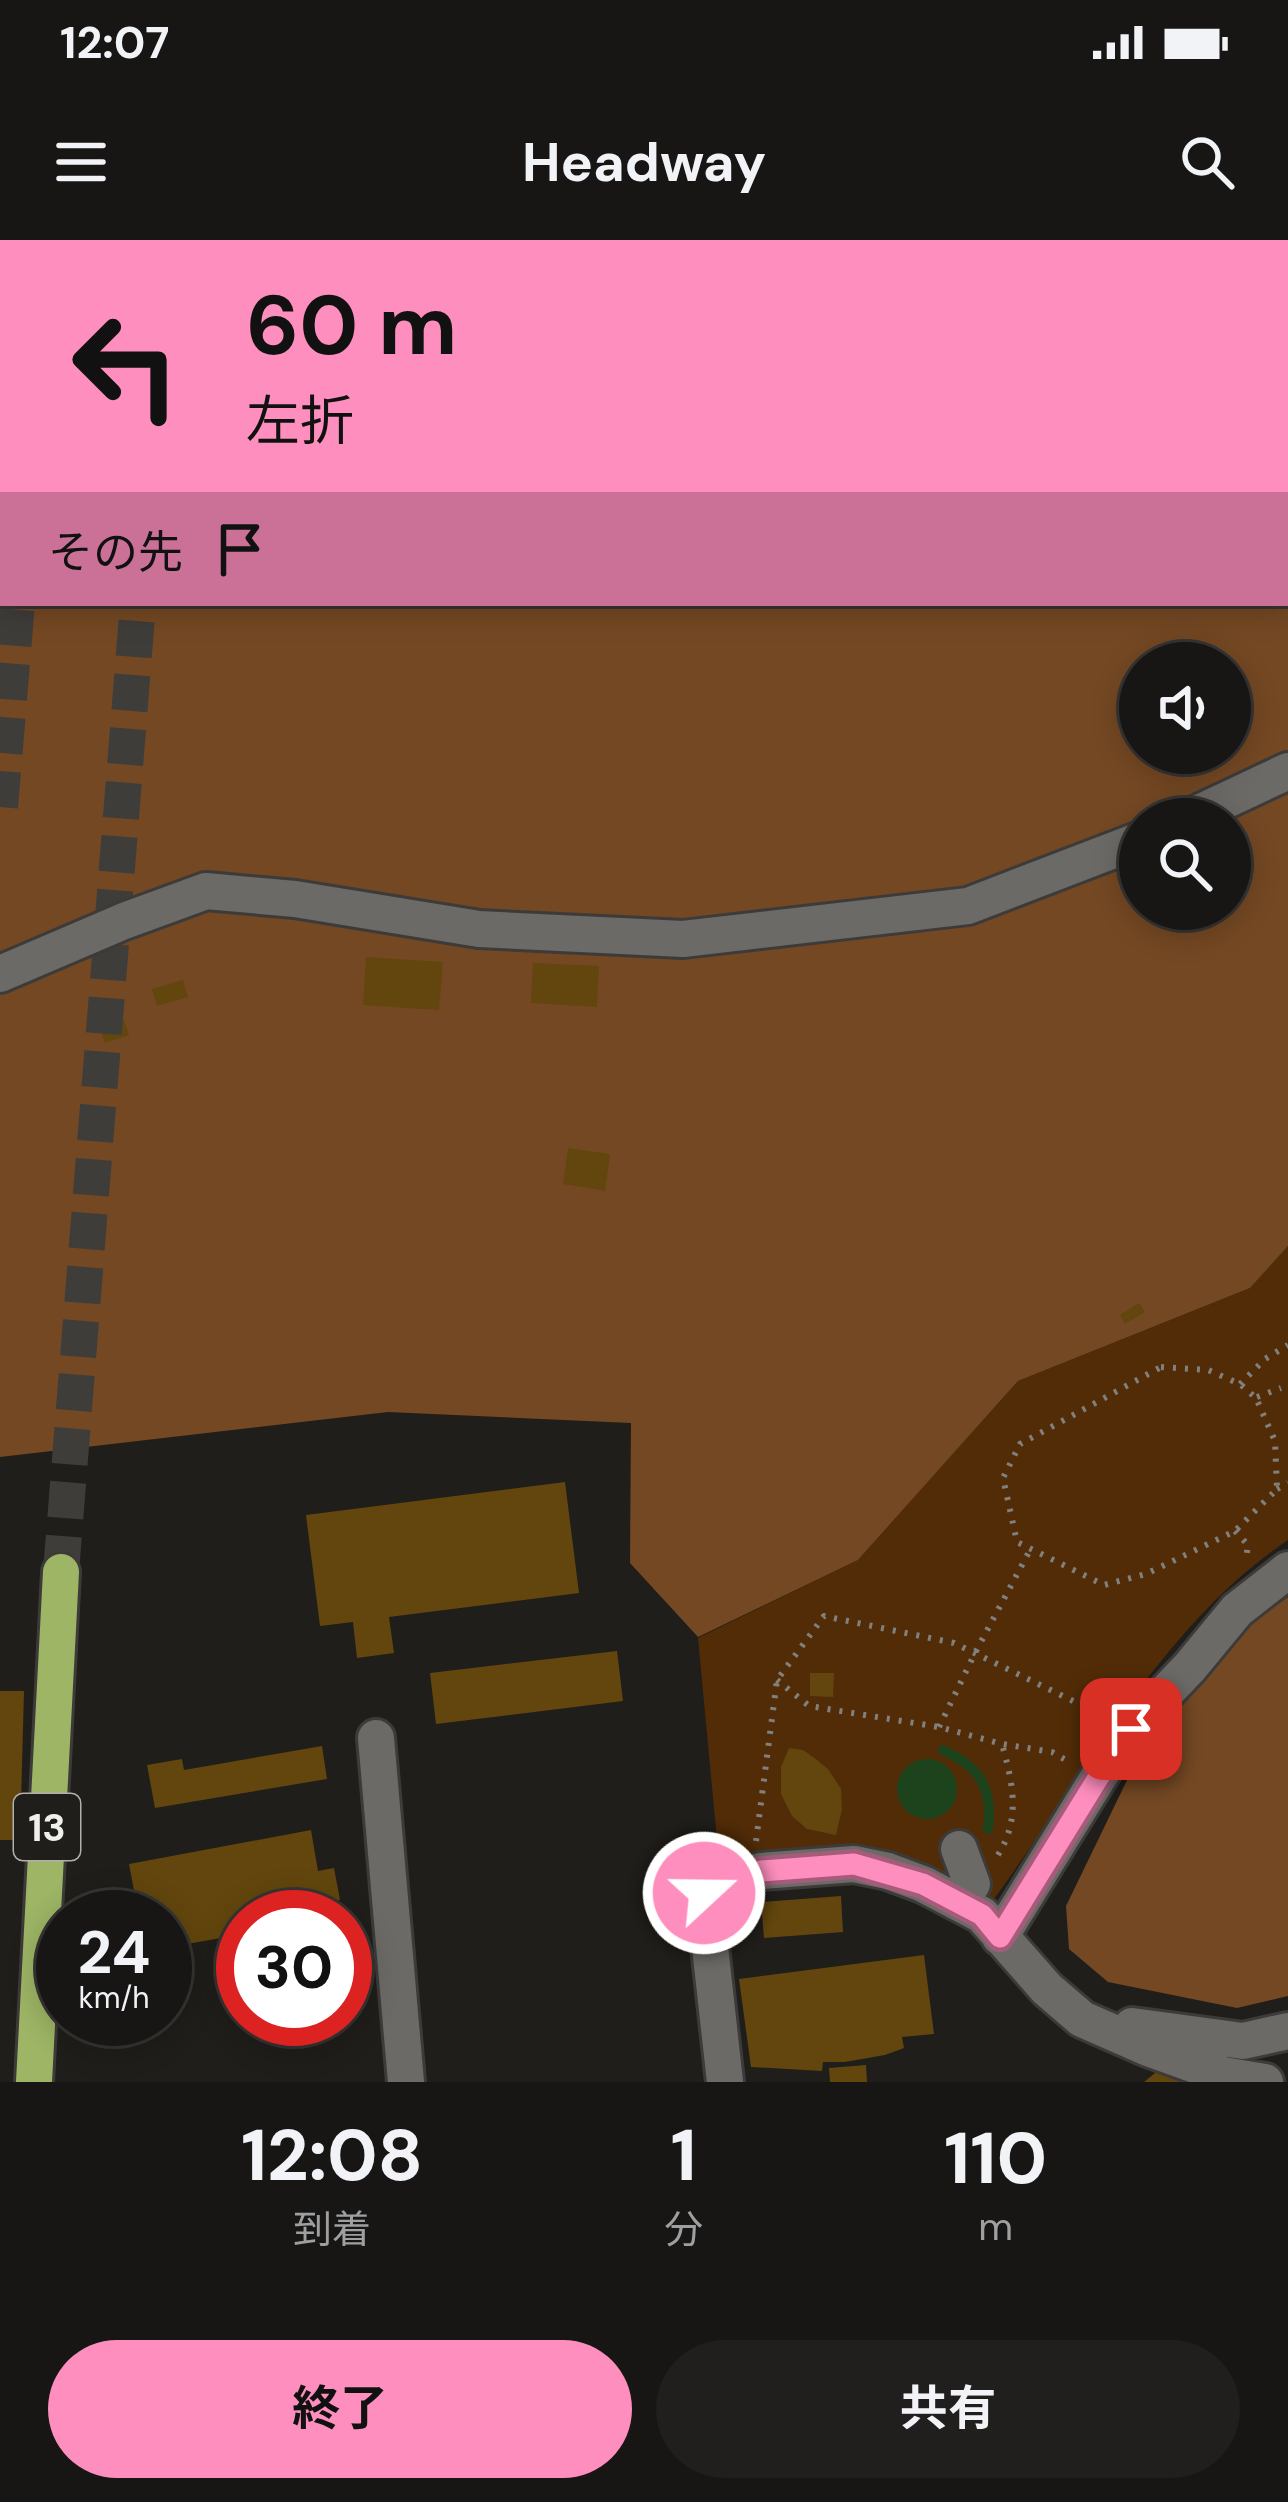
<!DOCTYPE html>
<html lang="ja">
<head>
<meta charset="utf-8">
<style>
	:root { --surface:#171614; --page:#201f1d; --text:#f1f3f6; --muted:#9e9fa0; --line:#363534; --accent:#fe8ebd }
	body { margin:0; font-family:"DM Sans","Noto Sans JP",sans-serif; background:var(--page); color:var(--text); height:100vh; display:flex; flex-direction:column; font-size:45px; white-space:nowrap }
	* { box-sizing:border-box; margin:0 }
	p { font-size:39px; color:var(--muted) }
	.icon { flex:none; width:66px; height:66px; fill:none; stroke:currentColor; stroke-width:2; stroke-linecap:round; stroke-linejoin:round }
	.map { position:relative; height:1842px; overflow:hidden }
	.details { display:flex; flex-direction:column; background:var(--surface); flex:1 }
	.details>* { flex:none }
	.top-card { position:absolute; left:0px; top:0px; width:1290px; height:366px; box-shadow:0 6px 30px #0003,0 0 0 3px var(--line); background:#fe8ebd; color:#111; overflow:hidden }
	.fabs { position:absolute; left:1119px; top:402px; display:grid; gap:24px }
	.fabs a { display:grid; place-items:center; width:132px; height:132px; border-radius:50%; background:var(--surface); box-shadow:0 6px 30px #0003,0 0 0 3px var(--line); font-size:60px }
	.speed { position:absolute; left:36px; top:1650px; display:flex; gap:24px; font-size:60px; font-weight:700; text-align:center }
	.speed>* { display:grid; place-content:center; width:156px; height:156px; border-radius:50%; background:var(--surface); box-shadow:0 6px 30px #0003,0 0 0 3px var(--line); line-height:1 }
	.speed small { font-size:30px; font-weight:400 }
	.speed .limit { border:18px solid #d22; background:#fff; color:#111 }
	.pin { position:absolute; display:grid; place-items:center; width:102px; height:102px; color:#fff; margin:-51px; border-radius:24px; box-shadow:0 6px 18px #0006 }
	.me { position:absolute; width:132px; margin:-66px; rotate:69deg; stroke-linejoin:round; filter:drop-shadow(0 0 9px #0008) }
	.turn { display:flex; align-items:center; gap:42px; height:252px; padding:0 48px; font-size:54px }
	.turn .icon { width:156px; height:156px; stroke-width:2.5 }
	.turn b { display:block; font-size:84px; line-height:102px }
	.then { display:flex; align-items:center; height:114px; padding:0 48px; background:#0003; gap:24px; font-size:45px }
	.eta { display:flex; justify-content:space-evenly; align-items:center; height:204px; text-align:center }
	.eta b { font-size:72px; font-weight:700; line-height:84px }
	.button { display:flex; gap:24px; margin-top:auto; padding:24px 48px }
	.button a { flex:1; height:138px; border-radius:72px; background:var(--accent); color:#111; font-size:48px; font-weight:700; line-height:138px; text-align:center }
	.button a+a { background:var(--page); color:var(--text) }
	.status { display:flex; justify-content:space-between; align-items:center; height:84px; padding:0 60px; background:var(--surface); direction:ltr }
	.status svg { height:33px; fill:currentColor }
	header { display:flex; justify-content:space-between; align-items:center; height:156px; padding:0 48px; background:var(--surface); font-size:54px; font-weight:700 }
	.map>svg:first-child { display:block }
	.green { fill:#522c07 }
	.forest { fill:#744823; fill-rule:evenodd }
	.water { fill:#1c431c }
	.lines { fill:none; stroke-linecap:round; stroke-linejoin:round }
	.stream { stroke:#1c431c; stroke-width:10 }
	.building { fill:#62460d }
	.highway-tunnel { stroke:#3e3d3a; stroke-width:36; stroke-dasharray:36 18; stroke-linecap:butt }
	.street-casing { stroke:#3c3b39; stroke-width:42 }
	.highway-casing { stroke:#3c3b39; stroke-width:42 }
	.path { stroke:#81807d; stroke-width:6; stroke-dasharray:3 9; stroke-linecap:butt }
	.street { stroke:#6b6a66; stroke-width:36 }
	.highway { stroke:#9db565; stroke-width:36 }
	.route-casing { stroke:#a55c7b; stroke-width:30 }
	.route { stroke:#fe8ebd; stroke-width:21 }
	.labels { text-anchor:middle; stroke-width:10; stroke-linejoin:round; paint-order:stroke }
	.shield { fill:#1f1e1a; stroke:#b1b0ad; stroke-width:3 }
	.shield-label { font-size:39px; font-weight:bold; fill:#efefec }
</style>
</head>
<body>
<div class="status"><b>12:07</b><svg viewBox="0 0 49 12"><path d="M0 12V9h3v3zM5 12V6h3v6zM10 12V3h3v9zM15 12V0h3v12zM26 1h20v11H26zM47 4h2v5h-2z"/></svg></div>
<header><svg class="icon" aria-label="menu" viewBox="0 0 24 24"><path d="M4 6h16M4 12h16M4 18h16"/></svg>Headway<svg class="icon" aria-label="search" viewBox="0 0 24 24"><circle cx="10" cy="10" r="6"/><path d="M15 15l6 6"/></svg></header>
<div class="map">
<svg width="1288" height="1842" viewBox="0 0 1288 1842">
	<rect width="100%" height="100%" fill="#1f1e1a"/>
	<path class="green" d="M1288 1006V1300C1155 1390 1077 1550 982 1675L888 1631 721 1643 698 1398 858 1320 1018 1141 1250 1048Z"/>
	<path class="forest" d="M0 0H1288V1006L1250 1048 1018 1141 858 1320 698 1397 630 1323 631 1183 388 1172 0 1217ZM3 3H1287V363H3ZM1140 423H1230V513H1140ZM1140 579H1230V669H1140Z
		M1288 1357V1756L1237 1768 1108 1742 1069 1709 1066 1666 1146 1501 1250 1384Z"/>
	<path class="water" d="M897 1549a30 30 0 1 1 60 0a30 30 0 1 1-60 0Z"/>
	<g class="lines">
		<path class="stream" d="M943 1510C980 1527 993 1548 988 1589"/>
	</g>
	<path class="building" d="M366 717 443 722 439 770 363 765Z
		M533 723 599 726 597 767 531 763Z
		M183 740 188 757 157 766 152 749Z
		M124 780 129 795 105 803 100 787Z
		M568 908 610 914 605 951 563 944Z
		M1139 1063 1145 1072 1125 1084 1120 1075Z
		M565 1242 579 1353 389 1377 394 1413 357 1418 353 1382 320 1386 306 1275Z
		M617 1411 623 1461 436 1484 430 1433Z
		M810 1433H834L833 1457 810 1456Z
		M0 1451H24L20 1600H0Z
		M322 1506 327 1539 155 1568 147 1525 182 1519 184 1530Z
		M789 1508 803 1510 813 1517 828 1529 841 1549 842 1569 836 1595 807 1589 792 1576 781 1554V1527Z
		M311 1590 318 1631 334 1628 340 1660 326 1663 329 1677H243V1694L165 1708V1677H139L129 1624Z
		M841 1656 843 1692 764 1698 761 1662Z
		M924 1715 934 1794 902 1797 904 1808 885 1815 845 1822H823L822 1831 751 1827 739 1739Z
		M1166 1824 1196 1842H1144Z
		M866 1825 867 1842H830L829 1828Z"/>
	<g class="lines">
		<path class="highway-tunnel" d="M46 3 47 0
			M167 3V0
			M0 567 17 363
			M61 1332 138 363"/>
		<defs>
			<path id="street" d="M577 0 578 3
				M992 3 1001 0
				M1186 579 1288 531
				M0 734 124 681 206 651 295 659 479 689 683 699 968 666 1140 600
				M376 1498 406 1842
				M959 1609 972 1644
				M1000 1697 1098 1538 1131 1489 1190 1427 1237 1370 1288 1330
				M1132 1786 1243 1801 1288 1791
				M725 1842 704 1653 721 1643 761 1631 854 1624 888 1631 923 1644 982 1675 1047 1749 1082 1779 1148 1808 1223 1835 1265 1842"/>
			<path id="highway" d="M34 1842 61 1332"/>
		</defs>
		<use href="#street" class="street-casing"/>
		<use href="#highway" class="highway-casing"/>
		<path class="path" d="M1161 1127 1208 1130 1240 1144 1256 1158 1275 1201 1277 1249 1235 1291 1146 1334 1104 1345 1017 1302 1003 1238 1020 1204Z
			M1240 1144 1265 1119 1288 1105
			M1257 1157 1281 1148
			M1277 1249 1288 1243
			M1235 1291 1248 1305 1246 1319
			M777 1440 809 1466 939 1487 1002 1504 1052 1512 1069 1522
			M939 1487 975 1413 1030 1310
			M756 1601 777 1440 824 1376 954 1403 1102 1475
			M998 1615C1021 1578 1013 1544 1002 1504"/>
		<use href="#street" class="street"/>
		<use href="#highway" class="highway"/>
	</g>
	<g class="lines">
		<defs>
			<path id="route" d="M704 1653 721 1643 761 1631 854 1624 923 1644 982 1675 1000 1697 1098 1538 1131 1489"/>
		</defs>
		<use href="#route" class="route-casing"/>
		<use href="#route" class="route"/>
	</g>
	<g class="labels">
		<rect class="shield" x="14" y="1554" width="66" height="66" rx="9"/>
		<g class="shield-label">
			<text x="47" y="1601">13</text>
		</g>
	</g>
</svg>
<div class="fabs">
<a><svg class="icon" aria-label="sound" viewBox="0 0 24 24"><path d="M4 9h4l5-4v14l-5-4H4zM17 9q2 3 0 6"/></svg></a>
<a><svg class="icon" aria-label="search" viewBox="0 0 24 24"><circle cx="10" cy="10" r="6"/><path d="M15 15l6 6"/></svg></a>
</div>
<div class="speed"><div>24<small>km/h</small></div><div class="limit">30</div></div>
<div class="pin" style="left:1131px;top:1489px;background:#d93025"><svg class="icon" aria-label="arrive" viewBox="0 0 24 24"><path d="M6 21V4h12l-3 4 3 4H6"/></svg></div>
<svg class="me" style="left:704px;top:1653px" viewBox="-20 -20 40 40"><circle r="17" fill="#fe8ebd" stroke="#fff" stroke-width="3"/><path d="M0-11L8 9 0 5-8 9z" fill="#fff"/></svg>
<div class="top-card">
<div class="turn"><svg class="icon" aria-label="left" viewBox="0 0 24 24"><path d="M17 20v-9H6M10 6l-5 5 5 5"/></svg><div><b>60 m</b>左折</div></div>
<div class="then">その先<svg class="icon" aria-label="arrive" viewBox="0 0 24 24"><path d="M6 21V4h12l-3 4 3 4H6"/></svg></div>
</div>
</div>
<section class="details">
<div class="eta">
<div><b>12:08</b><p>到着</p></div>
<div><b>1</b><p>分</p></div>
<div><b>110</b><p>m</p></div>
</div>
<div class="button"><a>終了</a><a>共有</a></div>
</section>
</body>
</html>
